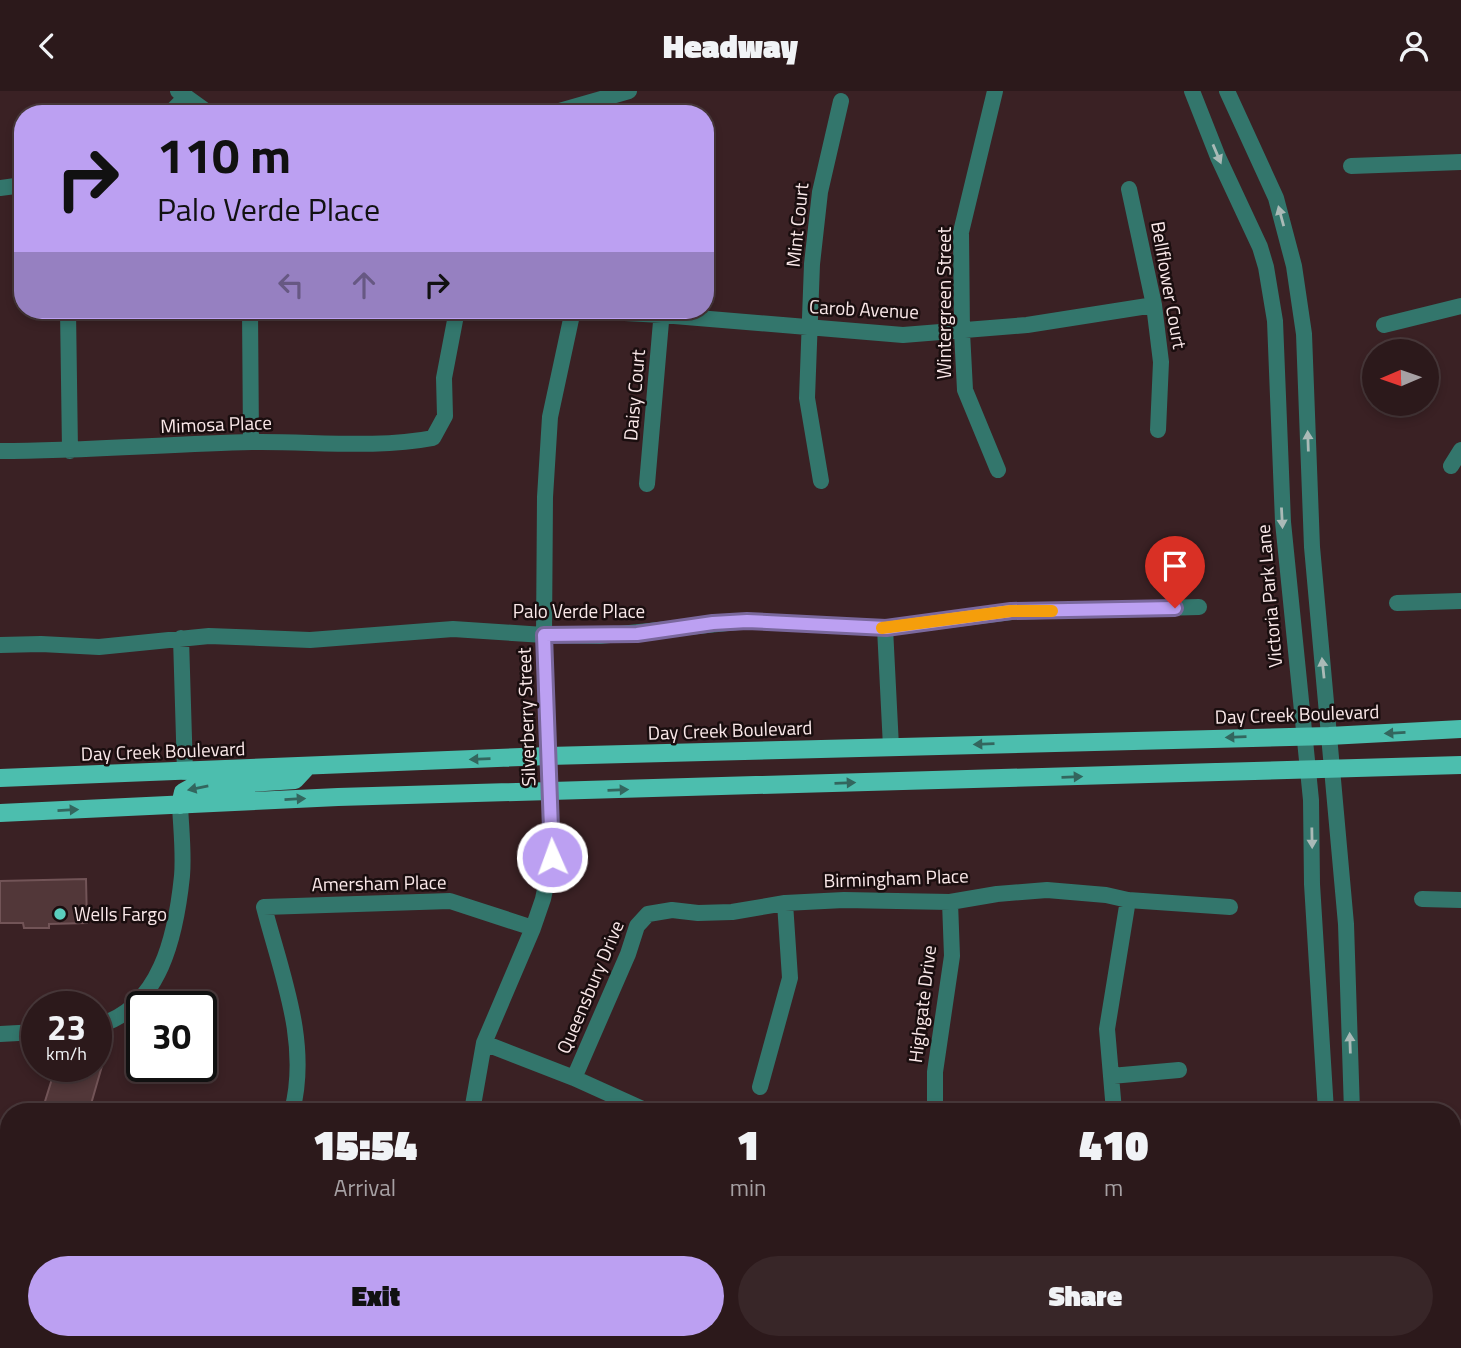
<!DOCTYPE html>
<html lang="en">
<head>
<meta charset="utf-8">
<style>
	:root { --surface:#2c191b; --page:#382628; --text:#f1f3f6; --muted:#a6a0a3; --line:#48383a; --accent:#bca0f2 }
	body { margin:0; font-family:"Titillium Web",sans-serif; background:var(--page); color:var(--text); height:100vh; display:flex; flex-direction:column; font-size:26px; white-space:nowrap }
	* { box-sizing:border-box; margin:0 }
	p { font-size:23px; color:var(--muted) }
	.icon { flex:none; width:38px; height:38px; fill:none; stroke:currentColor; stroke-width:2; stroke-linecap:round; stroke-linejoin:round }
	.map { position:relative; flex:1; overflow:hidden }
	.sheet { position:absolute; left:0px; top:1012px; width:1461px; height:247px; display:flex; flex-direction:column; background:var(--surface); border-radius:28px 28px 0 0; box-shadow:0 4px 10px #0003,0 0 0 2px var(--line) }
	.sheet>* { flex:none }
	.banner { position:absolute; left:14px; top:14px; width:700px; height:214px; border-radius:28px; box-shadow:0 4px 10px #0003,0 0 0 2px var(--line); background:#bca0f2; color:#111; overflow:hidden }
	.needle { width:46px; rotate:268deg }
	.controls { position:absolute; left:1362px; top:248px; display:grid; gap:14px }
	.controls a { display:grid; place-items:center; width:77px; height:77px; border-radius:50%; background:var(--surface); box-shadow:0 4px 10px #0003,0 0 0 2px var(--line); font-size:35px }
	.speed { position:absolute; left:21px; top:900px; display:flex; gap:14px; font-size:35px; font-weight:700; text-align:center }
	.speed>* { display:grid; place-content:center; width:91px; height:91px; border-radius:50%; background:var(--surface); box-shadow:0 4px 10px #0003,0 0 0 2px var(--line); line-height:1 }
	.speed small { font-size:18px; font-weight:400 }
	.speed .limit { border:4px solid #111; border-radius:10px; background:#fff; color:#111 }
	.pin { position:absolute; display:grid; place-items:center; width:60px; height:60px; color:#fff; margin:-72px -30px; border-radius:50% 50% 50% 0; rotate:-45deg; box-shadow:0 0 7px #0007 }
	.pin .icon { rotate:45deg }
	.me { position:absolute; width:77px; margin:-38px; rotate:358deg; stroke-linejoin:round; filter:drop-shadow(0 0 5px #0008) }
	.turn { display:flex; align-items:center; gap:24px; height:147px; padding:0 28px; font-size:32px }
	.turn .icon { width:91px; height:91px; stroke-width:2.5 }
	.turn b { display:block; font-size:49px; line-height:60px }
	.lanes { display:flex; align-items:center; height:66px; padding:0 28px; background:#0003; justify-content:center; gap:35px; direction:ltr }
	.lanes .off { opacity:.35 }
	.eta { display:flex; justify-content:space-evenly; align-items:center; height:119px; text-align:center }
	.eta b { font-size:42px; font-weight:800; line-height:49px }
	.action { display:flex; gap:14px; margin-top:auto; padding:14px 28px }
	.action a { flex:1; height:80px; border-radius:42px; background:var(--accent); color:#111; font-size:28px; font-weight:800; line-height:80px; text-align:center }
	.action a+a { background:var(--page); color:var(--text) }
	header { display:flex; justify-content:space-between; align-items:center; height:91px; padding:0 28px; background:var(--surface); font-size:32px; font-weight:800 }
	.map>svg:first-child { display:block }
	.building { fill:#523739; stroke:#725457; stroke-width:2 }
	.lines { fill:none; stroke-linecap:round; stroke-linejoin:round }
	.minor { stroke:#33766c; stroke-width:16 }
	.major { stroke:#4cbeae; stroke-width:18 }
	.oneway { fill:#aabab7 }
	.oneway2 { fill:#33665e }
	.route-casing { stroke:#7a689d; stroke-width:18 }
	.route { stroke:#bca0f2; stroke-width:12 }
	.slow { stroke:#f59e0b; stroke-width:12 }
	.poi-dot { fill:#5acebd; stroke:#1a0e0f; stroke-width:2.5 }
	.labels { text-anchor:middle; stroke-width:5; stroke-linejoin:round; paint-order:stroke }
	.street-label { font-size:19px; fill:#fae8e9; stroke:#1a0e0f }
	.poi-label { font-size:19px; fill:#fae8e9; stroke:#1a0e0f; text-anchor:start }
</style>
</head>
<body>
<header><svg class="icon" aria-label="back" viewBox="0 0 24 24"><path d="M15 5l-7 7 7 7"/></svg>Headway<svg class="icon" aria-label="person" viewBox="0 0 24 24"><circle cx="12" cy="8" r="4"/><path d="M4 21q1-7 8-7t8 7"/></svg></header>
<div class="map">
<svg width="1461" height="1257" viewBox="0 0 1461 1257">
	<rect width="100%" height="100%" fill="#3a2124"/>
	<path class="building" d="M86 788 87 832 49 833V837H24L23 832H0V790Z
		M56 975H102L89 1020H42Z"/>
	<g class="lines">
		<path class="minor" d="M178 0 210 23
			M995 0 961 141 962 241 965 299 998 379
			M1192 0 1218 66 1260 156 1266 176 1275 230 1283 431 1311 709 1312 793 1326 1020
			M1227 0 1276 107 1294 175 1304 243 1312 456 1346 833 1352 1020
			M169 23 186 6
			M549 23 629 0
			M1351 75 1461 71
			M0 97 23 94
			M1129 98 1154 214 1161 271 1158 339
			M68 219 70 360
			M250 219 251 351
			M569 219 662 224 903 244 1027 234 1154 214
			M1384 234 1461 215
			M0 360C84 360 168 353 252 351 311 350 376 358 433 347L445 325 444 287 457 219
			M1451 375 1461 359
			M821 390 807 307 812 173 820 101 841 10
			M647 393 662 219
			M1397 512 1461 510
			M885 537 891 656
			M181 547 185 681
			M0 554 41 553 99 556 209 545 310 549 453 538 544 544 600 545 747 530 885 537 1011 521 1199 516
			M1422 808 1461 809
			M96 935C161 918 176 843 182 785 184 762 181 737 180 714
			M0 943 37 941
			M484 952 574 987 647 1020
			M1111 985 1179 979
			M574 987 628 863 637 835 648 823 672 819 698 822 732 821 785 812 844 809 950 811 997 803 1047 799 1106 804 1128 809 1230 816
			M760 996 790 887 785 812
			M292 1020C310 951 281 882 264 816L450 810 533 837
			M472 1020 484 952 533 837 543 808 552 766 544 544 545 406 550 326 573 219
			M935 1020V981L952 865 950 811
			M1114 1020 1107 938 1128 809
			M1452 1076H1461
			M0 1156 9 1159
			M0 1215 9 1183
			M1328 1250 1329 1257
			M1359 1250V1257
			M748 1253 749 1250"/>
		<path class="major" d="M0 687 548 665 1329 645 1461 638
			M180 714 183 701 192 696 295 689 308 675
			M0 722 338 706 1461 674"/>
	</g>
	<defs><path id="oneway-solid" d="M-6-.8H1V-3.2L6.5 0L1 3.2V.8H-6Z" transform="scale(1.75)"/></defs>
	<g class="oneway">
		<use href="#oneway-solid" transform="translate(1217 63) rotate(67)"/>
		<use href="#oneway-solid" transform="translate(1281 125) rotate(-105)"/>
		<use href="#oneway-solid" transform="translate(1308 350) rotate(-92)"/>
		<use href="#oneway-solid" transform="translate(1282 427) rotate(87)"/>
		<use href="#oneway-solid" transform="translate(1323 577) rotate(-96)"/>
		<use href="#oneway-solid" transform="translate(1312 747) rotate(89)"/>
		<use href="#oneway-solid" transform="translate(1350 952) rotate(-92)"/>
	</g>
	<g class="oneway2">
		<use href="#oneway-solid" transform="translate(1395 642) rotate(177)"/>
		<use href="#oneway-solid" transform="translate(1236 646) rotate(178)"/>
		<use href="#oneway-solid" transform="translate(984 653) rotate(178)"/>
		<use href="#oneway-solid" transform="translate(480 668) rotate(178)"/>
		<use href="#oneway-solid" transform="translate(1072 686) rotate(-2)"/>
		<use href="#oneway-solid" transform="translate(845 692) rotate(-2)"/>
		<use href="#oneway-solid" transform="translate(198 697) rotate(169)"/>
		<use href="#oneway-solid" transform="translate(618 699) rotate(-2)"/>
		<use href="#oneway-solid" transform="translate(295 708) rotate(-3)"/>
		<use href="#oneway-solid" transform="translate(68 719) rotate(-3)"/>
	</g>
	<g class="lines">
		<defs>
			<path id="route" d="M552 766 544 544 637 543 713 532 747 530 886 537 1011 520 1175 517"/>
		</defs>
		<use href="#route" class="route-casing"/>
		<use href="#route" class="route"/>
		<path class="slow" d="M882 537 1011 520H1052"/>
	</g>
	<circle class="poi-dot" cx="60" cy="823" r="7"/>
	<g class="labels">
		<g class="street-label">
			<text transform="translate(797 134) rotate(-84)" y="7">Mint Court</text>
			<text transform="translate(1169 194) rotate(80)" y="7">Bellflower Court</text>
			<text transform="translate(944 212) rotate(-90)" y="7">Wintergreen Street</text>
			<text transform="translate(864 218) rotate(3)" y="7">Carob Avenue</text>
			<text transform="translate(634 304) rotate(-85)" y="7">Daisy Court</text>
			<text transform="translate(216 333) rotate(-2)" y="7">Mimosa Place</text>
			<text transform="translate(1269 505) rotate(-95)" y="7">Victoria Park Lane</text>
			<text x="579" y="527">Palo Verde Place</text>
			<text transform="translate(1297 623) rotate(-2)" y="7">Day Creek Boulevard</text>
			<text transform="translate(526 626) rotate(-92)" y="7">Silverberry Street</text>
			<text transform="translate(730 639) rotate(-2)" y="7">Day Creek Boulevard</text>
			<text transform="translate(163 660) rotate(-2)" y="7">Day Creek Boulevard</text>
			<text transform="translate(896 787) rotate(-2)" y="7">Birmingham Place</text>
			<text transform="translate(379 792) rotate(-1)" y="7">Amersham Place</text>
			<text transform="translate(590 896) rotate(-67)" y="7">Queensbury Drive</text>
			<text transform="translate(922 913) rotate(-83)" y="7">Highgate Drive</text>
		</g>
		<g class="poi-label">
			<text x="74" y="830">Wells Fargo</text>
		</g>
	</g>
</svg>
<div class="controls">
<a><svg class="needle" viewBox="-14 -14 28 28"><path d="M0-13l5 13h-10z" fill="#e53935"/><path d="M0 13l5-13h-10z" fill="#a6a0a3"/></svg></a>
</div>
<div class="speed"><div>23<small>km/h</small></div><div class="limit">30</div></div>
<div class="pin" style="left:1175px;top:517px;background:#d93025"><svg class="icon" aria-label="arrive" viewBox="0 0 24 24"><path d="M6 21V4h12l-3 4 3 4H6"/></svg></div>
<svg class="me" style="left:552px;top:766px" viewBox="-20 -20 40 40"><circle r="17" fill="#bca0f2" stroke="#fff" stroke-width="3"/><path d="M0-11L8 9 0 5-8 9z" fill="#fff"/></svg>
<div class="banner">
<div class="turn"><svg class="icon" aria-label="right" viewBox="0 0 24 24"><path d="M7 20v-9h11M14 6l5 5-5 5"/></svg><div><b>110 m</b>Palo Verde Place</div></div>
<div class="lanes"><svg class="icon off" aria-label="left" viewBox="0 0 24 24"><path d="M17 20v-9H6M10 6l-5 5 5 5"/></svg><svg class="icon off" aria-label="ahead" viewBox="0 0 24 24"><path d="M12 20V5M6 11l6-6 6 6"/></svg><svg class="icon" aria-label="right" viewBox="0 0 24 24"><path d="M7 20v-9h11M14 6l5 5-5 5"/></svg></div>
</div>
<section class="sheet">
<div class="eta">
<div><b>15:54</b><p>Arrival</p></div>
<div><b>1</b><p>min</p></div>
<div><b>410</b><p>m</p></div>
</div>
<div class="action"><a>Exit</a><a>Share</a></div>
</section>
</div>
</body>
</html>
